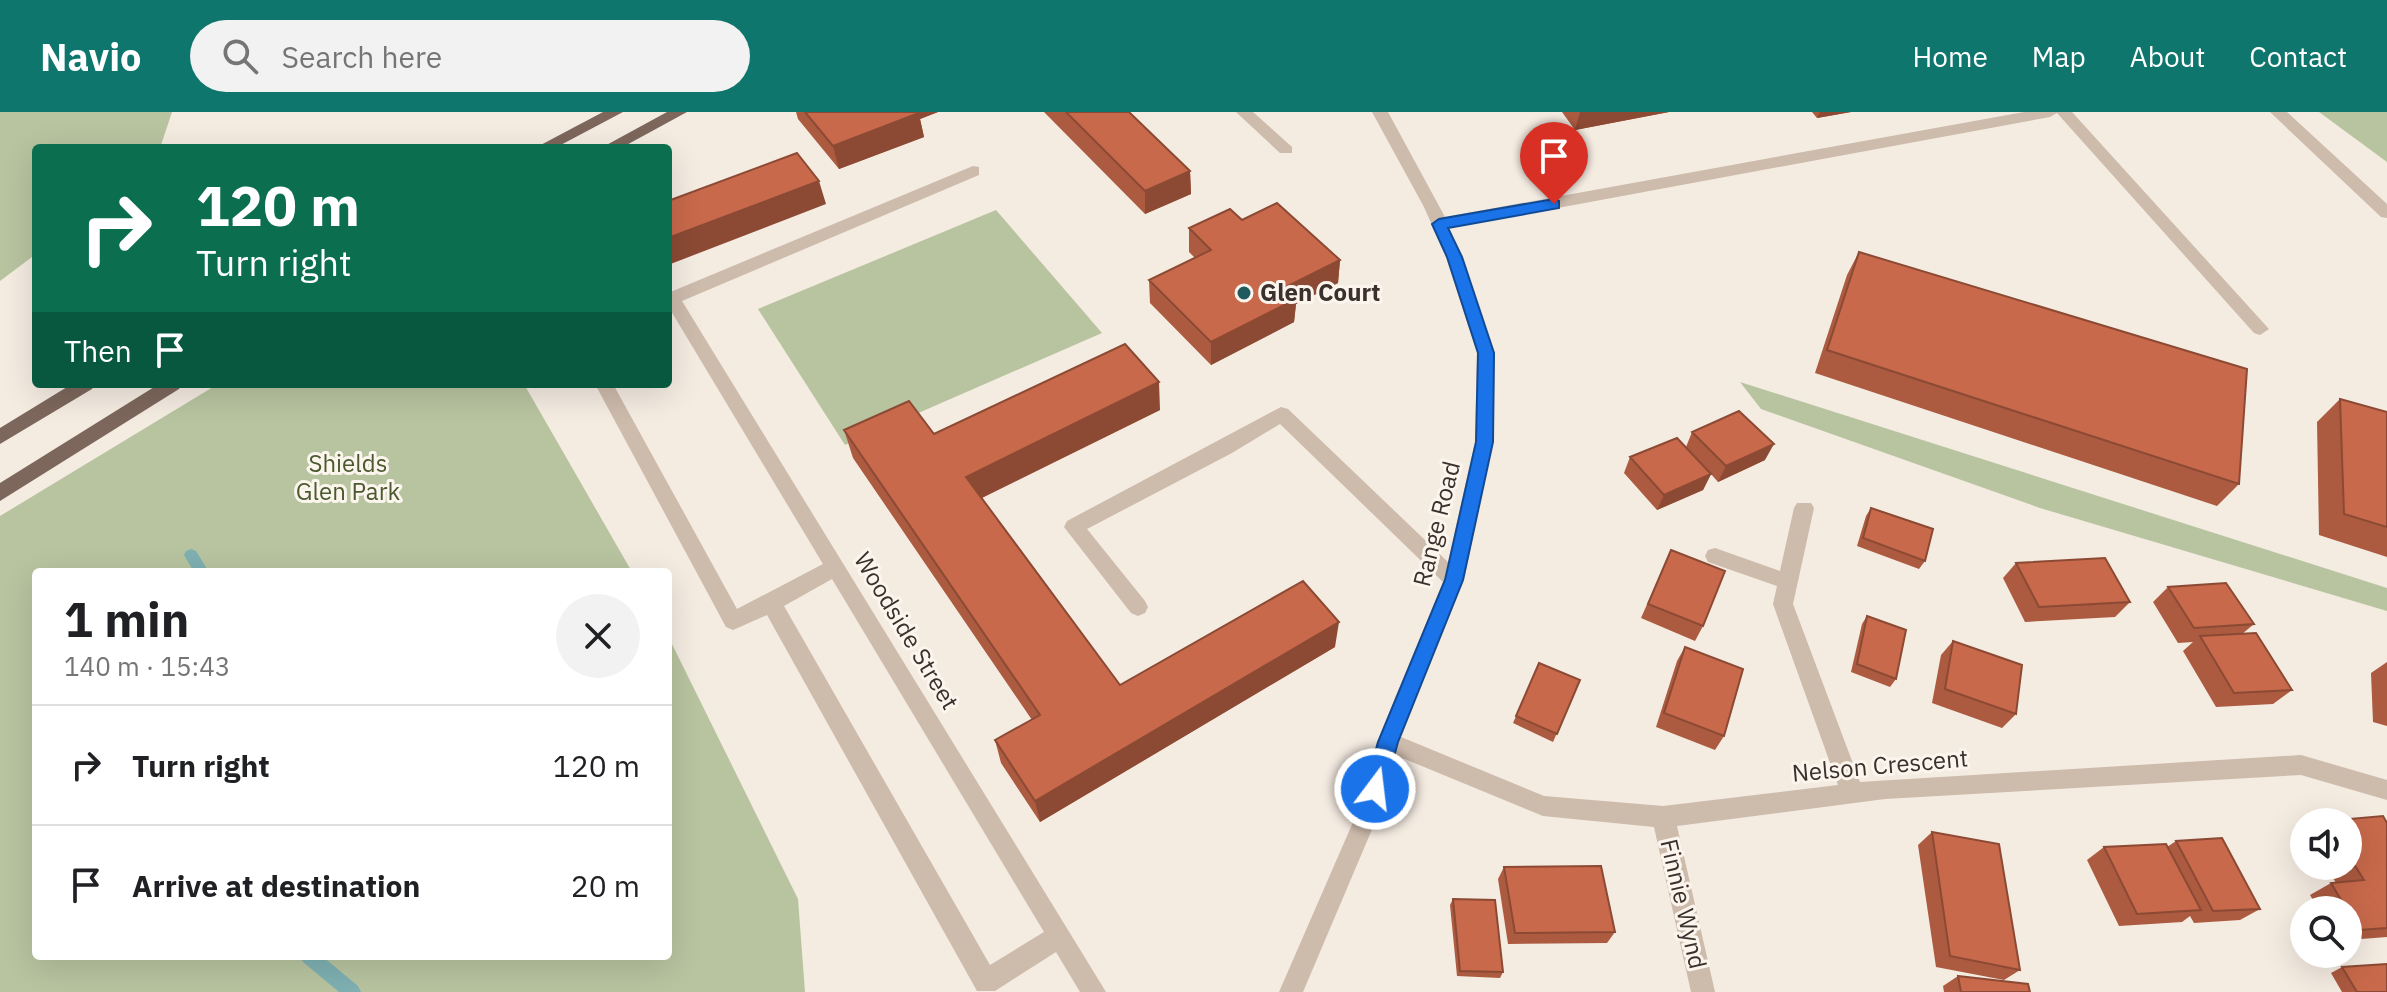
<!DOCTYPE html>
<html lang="en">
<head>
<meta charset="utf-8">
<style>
	:root { --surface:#fff; --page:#f2f2f2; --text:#202124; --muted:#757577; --line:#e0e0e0; --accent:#0f766e }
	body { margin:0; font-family:"IBM Plex Sans",sans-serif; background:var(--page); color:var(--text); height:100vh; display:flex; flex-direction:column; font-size:30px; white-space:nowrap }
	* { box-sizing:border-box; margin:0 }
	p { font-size:26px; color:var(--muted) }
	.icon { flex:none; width:44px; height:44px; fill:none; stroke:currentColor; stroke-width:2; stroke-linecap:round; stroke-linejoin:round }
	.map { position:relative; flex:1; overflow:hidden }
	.drawer { position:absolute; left:32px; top:456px; width:640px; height:392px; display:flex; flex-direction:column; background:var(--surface); border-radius:8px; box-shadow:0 8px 32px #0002 }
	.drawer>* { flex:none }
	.banner { position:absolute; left:32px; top:32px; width:640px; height:244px; border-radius:8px; box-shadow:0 8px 32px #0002; background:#0b6e4f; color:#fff; overflow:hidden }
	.controls { position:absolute; left:2290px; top:696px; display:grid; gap:16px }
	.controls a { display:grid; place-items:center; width:72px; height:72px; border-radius:50%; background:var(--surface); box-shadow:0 8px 32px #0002; font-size:40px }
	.pin { position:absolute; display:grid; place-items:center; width:68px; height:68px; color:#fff; margin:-82px -34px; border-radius:50% 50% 50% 0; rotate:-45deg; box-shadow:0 0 8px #0007 }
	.pin .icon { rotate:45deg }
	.me { position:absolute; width:88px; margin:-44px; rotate:15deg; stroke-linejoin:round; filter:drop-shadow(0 0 6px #0008) }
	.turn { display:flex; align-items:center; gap:28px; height:168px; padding:0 32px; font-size:36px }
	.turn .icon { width:104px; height:104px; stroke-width:2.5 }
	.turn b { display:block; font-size:56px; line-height:68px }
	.then { display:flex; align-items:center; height:76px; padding:0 32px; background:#0003; gap:16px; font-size:30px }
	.round { display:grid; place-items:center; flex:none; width:84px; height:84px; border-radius:42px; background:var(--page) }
	.summary { display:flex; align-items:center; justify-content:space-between; height:136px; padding:0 32px }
	h1 { font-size:48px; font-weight:800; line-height:60px }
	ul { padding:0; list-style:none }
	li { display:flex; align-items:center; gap:24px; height:120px; padding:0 32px; border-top:2px solid var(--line) }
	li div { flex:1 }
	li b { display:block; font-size:30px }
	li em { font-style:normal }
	header { display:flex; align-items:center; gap:48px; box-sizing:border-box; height:112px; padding:0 40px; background:var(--accent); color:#fff }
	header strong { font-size:38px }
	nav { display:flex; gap:44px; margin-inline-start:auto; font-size:28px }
	.search { width:560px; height:72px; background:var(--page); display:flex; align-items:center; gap:20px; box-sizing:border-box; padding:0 28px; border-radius:44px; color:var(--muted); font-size:30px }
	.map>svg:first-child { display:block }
	.green { fill:#b8c4a0 }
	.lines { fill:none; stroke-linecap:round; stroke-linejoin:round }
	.stream { fill:#7fb0b2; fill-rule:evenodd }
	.minor { fill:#cdbbac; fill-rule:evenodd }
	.major { fill:#7d675c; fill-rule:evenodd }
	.wall { fill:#ac5a40 }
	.shaded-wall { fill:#8c4a34 }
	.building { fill:#c8694b; stroke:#8c4a34; stroke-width:2 }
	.route { fill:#1a73e8; stroke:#114b97; stroke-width:2 }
	.poi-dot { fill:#1f5a5e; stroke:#fbf5ee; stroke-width:3 }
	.labels { text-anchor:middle; stroke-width:6; stroke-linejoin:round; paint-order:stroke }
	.poi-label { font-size:24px; font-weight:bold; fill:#3b302b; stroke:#fbf5ee; text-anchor:start }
	.park-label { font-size:24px; fill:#4a5a2e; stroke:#fbf5ee }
	.street-label { font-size:24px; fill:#3b302b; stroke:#fbf5ee }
</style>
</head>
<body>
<header>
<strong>Navio</strong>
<div class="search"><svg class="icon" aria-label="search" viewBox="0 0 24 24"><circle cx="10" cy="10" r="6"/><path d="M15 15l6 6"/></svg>Search here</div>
<nav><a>Home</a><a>Map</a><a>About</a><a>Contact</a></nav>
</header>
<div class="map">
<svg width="2387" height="880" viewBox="0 0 2387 880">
	<rect width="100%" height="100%" fill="#f4ebe1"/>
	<path class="green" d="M0 0H172L160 36H36V142L0 169Z
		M2319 0H2387V50Z
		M996 98 1102 221 845 333 758 197Z
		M1740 270 2387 476V499L2040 396 1761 297Z
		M218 272H524L632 460H36V844H668V524L798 787 805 880H0V404Z"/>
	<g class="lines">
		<path class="stream" d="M191 437 196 439 209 460H194L184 443 186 439Z
			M300 844H322L358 874 361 880H339L303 850Z"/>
		<path class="minor" d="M1236 0H1253L1292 35V41H1280Z
			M1372 0H1388L1445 105 2024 0H2072L2269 217 2260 223 2254 221 2057 1 2050 5 1449 116 1495 241 1493 330 1464 468 1401 625 1544 684 1663 694 1838 673 1773 492 1777 474 1708 450 1705 444 1708 438 1715 436 1780 459 1794 396 1797 391H1811L1814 396 1793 492 1860 670 2301 643 2387 668V688L2301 663 1885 687 1677 714 1715 880H1691L1654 715 1543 704 1395 643 1379 701 1303 880H1279L1357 701 1377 630 1443 470 1280 312 1232 341 1087 417 1145 489 1148 495 1145 501 1138 504 1131 501 1064 415 1067 409 1281 295 1288 297 1448 450 1475 330 1477 241 1446 145 1424 95Z
			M2270 0H2287L2387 92V106L2381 105Z
			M973 54 979 55V63L682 189 1106 880H1080L1056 840 995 879H977L767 503 733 518 726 515 595 272H613L737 497 823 452 668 194V181ZM832 467 1044 820 990 853 784 494Z"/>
		<path class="major" d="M603 0H623L555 36H535Z
			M667 0H687L621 36H601Z
			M72 272H95L92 277 0 332V316Z
			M159 272H182L179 277 0 389V371Z"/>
	</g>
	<path class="wall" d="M796 0H938L920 7 924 25 839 57 798 7Z
		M1044 0H1129L1190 59 1191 82 1145 102Z
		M1562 0H1669L1575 18Z
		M1812 0H1851L1817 6Z
		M1242 108 1340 148 1338 171 1296 192 1294 210 1211 253 1150 191 1149 168 1195 146 1189 140V116Z
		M1859 140 2239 372 2217 394 1815 261 1847 163Z
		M2340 287 2387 300V445L2319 423 2317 310Z
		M1160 298 982 386 1120 573 1335 535 1040 710 1001 651 995 628 1032 608 853 346 844 318 934 322Z
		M1692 320 1765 348 1718 370 1711 362 1703 378 1657 398 1624 361 1630 345 1686 335Z
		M1871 396 1925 449 1919 457 1857 434 1866 404Z
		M1671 438 1703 514 1695 529 1641 506Z
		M2016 451 2130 490 2115 505 2025 510 2003 466Z
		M2168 475 2254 512 2242 522 2292 578 2273 592 2216 595 2183 539 2193 530 2178 531 2153 490Z
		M1867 504 1896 567 1890 575 1851 560 1862 512Z
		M1953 529 2016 602 2002 616 1932 591 1941 543Z
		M1685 535 1724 624 1715 638 1656 615 1677 549Z
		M2387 550V614L2373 610 2371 561Z
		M1539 551 1580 568 1553 630 1513 611Z
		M2327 709 2387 711V825L2348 828V798H2319L2310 783 2331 771H2336L2326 754H2348V710H2325Z
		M1932 720 2020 858 2004 868 1936 855 1918 733Z
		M2176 729 2260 797 2240 808 2194 811 2190 804 2182 810 2119 814 2087 748 2104 735H2167Z
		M1504 755 1615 820 1607 831 1508 832 1498 767Z
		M1453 787 1503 860 1500 866 1457 864 1450 793Z
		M2342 855 2387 880H2342L2331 861Z
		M1958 864 2030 880H1944L1943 874Z"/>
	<path class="shaded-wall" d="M909 0H938L920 7 924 25 839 57 833 34Z
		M1580 0H1669L1575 18Z
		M1820 0H1851L1817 6Z
		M1190 59 1191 82 1145 102V79Z
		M819 69 826 92 668 153V126Z
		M1340 148 1338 171 1296 192 1294 210 1211 253V230L1284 176Z
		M1159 270 1160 298 971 391 966 365Z
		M1774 332 1765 348 1718 370 1726 354Z
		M1711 362 1703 378 1657 398 1664 383Z
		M1339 510 1335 535 1040 710 1035 689Z"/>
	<path class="building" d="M805 0H918L919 1 833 34Z
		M1066 0H1129L1190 59 1145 79Z
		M797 41 819 69 668 126V89Z
		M1277 91 1340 148 1284 176 1296 187 1211 230 1149 168 1211 138 1189 116 1230 97 1242 108Z
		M1859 140 2247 257 2239 372 1827 238Z
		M1125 232 1159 270 966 365 1120 573 1303 469 1339 510 1035 689 995 628 1040 603 844 318 909 289 934 322Z
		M2340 287 2387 300V415L2344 402Z
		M1739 299 1774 332 1726 354 1692 320Z
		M1677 326 1711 362 1664 383 1630 345Z
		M1871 396 1933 417 1925 449 1863 426Z
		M1671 438 1725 459 1703 514 1648 492Z
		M2105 446 2130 490 2039 495 2016 451Z
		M2226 471 2254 512 2194 516 2168 475Z
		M1867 504 1906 518 1896 567 1857 552Z
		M2256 521 2292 578 2234 581 2200 524Z
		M1953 529 2022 553 2016 602 1945 577Z
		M1685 535 1743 557 1724 624 1664 601Z
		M1539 551 1580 568 1557 622 1516 604Z
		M2383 704 2387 711V816L2359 818 2331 771 2364 768 2348 743V710H2328L2327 709Z
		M1932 720 1999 732 2020 858 1950 844Z
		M2222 726 2260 797 2213 799 2176 729Z
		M2166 732 2201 798 2137 802 2104 735Z
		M1601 754 1615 820 1515 821 1504 755Z
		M1453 787 1495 788 1503 860 1460 859Z
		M2387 852V880H2357L2342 855Z
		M1958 864 2028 872 2030 880H1961Z"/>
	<path class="route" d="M1554 87 1559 89V96L1448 116 1462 145 1494 241 1493 330 1463 468 1398 630 1385 677 1382 684 1375 687 1368 684 1365 677 1378 630 1445 468 1476 330 1478 241 1447 145 1432 112 1439 107Z"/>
	<circle class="poi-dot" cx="1244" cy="181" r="8"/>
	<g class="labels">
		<g class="poi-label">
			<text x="1260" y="189">Glen Court</text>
		</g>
		<g class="park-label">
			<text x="348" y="360">Shields<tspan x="348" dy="28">Glen Park</tspan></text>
		</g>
		<g class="street-label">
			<text transform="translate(1437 412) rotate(-76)" y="8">Range Road</text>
			<text transform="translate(906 519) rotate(59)" y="8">Woodside Street</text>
			<text transform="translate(1880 654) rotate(-5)" y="8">Nelson Crescent</text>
			<text transform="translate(1683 792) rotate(77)" y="8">Finnie Wynd</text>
		</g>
	</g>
</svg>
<div class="controls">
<a><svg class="icon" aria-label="sound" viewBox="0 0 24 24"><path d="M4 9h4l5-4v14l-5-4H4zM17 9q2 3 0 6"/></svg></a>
<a><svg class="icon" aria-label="search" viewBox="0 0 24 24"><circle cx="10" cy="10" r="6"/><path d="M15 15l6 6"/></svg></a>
</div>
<div class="pin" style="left:1554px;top:92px;background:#d93025"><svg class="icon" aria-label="arrive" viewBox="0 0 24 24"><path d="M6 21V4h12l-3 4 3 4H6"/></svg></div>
<svg class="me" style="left:1375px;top:677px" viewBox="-20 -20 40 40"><circle r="17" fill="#1a73e8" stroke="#fff" stroke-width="3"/><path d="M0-11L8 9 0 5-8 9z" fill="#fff"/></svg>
<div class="banner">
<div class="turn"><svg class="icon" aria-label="right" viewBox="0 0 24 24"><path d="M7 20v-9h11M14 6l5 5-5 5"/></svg><div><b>120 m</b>Turn right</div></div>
<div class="then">Then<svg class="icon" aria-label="arrive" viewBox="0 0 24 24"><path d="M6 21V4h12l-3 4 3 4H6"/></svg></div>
</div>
<section class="drawer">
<div class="summary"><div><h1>1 min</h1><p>140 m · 15:43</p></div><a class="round"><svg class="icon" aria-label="close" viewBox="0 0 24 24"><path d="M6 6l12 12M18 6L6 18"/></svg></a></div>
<ul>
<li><svg class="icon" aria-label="right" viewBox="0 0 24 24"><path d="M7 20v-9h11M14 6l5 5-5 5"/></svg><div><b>Turn right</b></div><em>120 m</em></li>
<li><svg class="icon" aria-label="arrive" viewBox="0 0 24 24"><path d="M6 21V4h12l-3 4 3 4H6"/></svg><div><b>Arrive at destination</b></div><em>20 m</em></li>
</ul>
</section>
</div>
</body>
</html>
